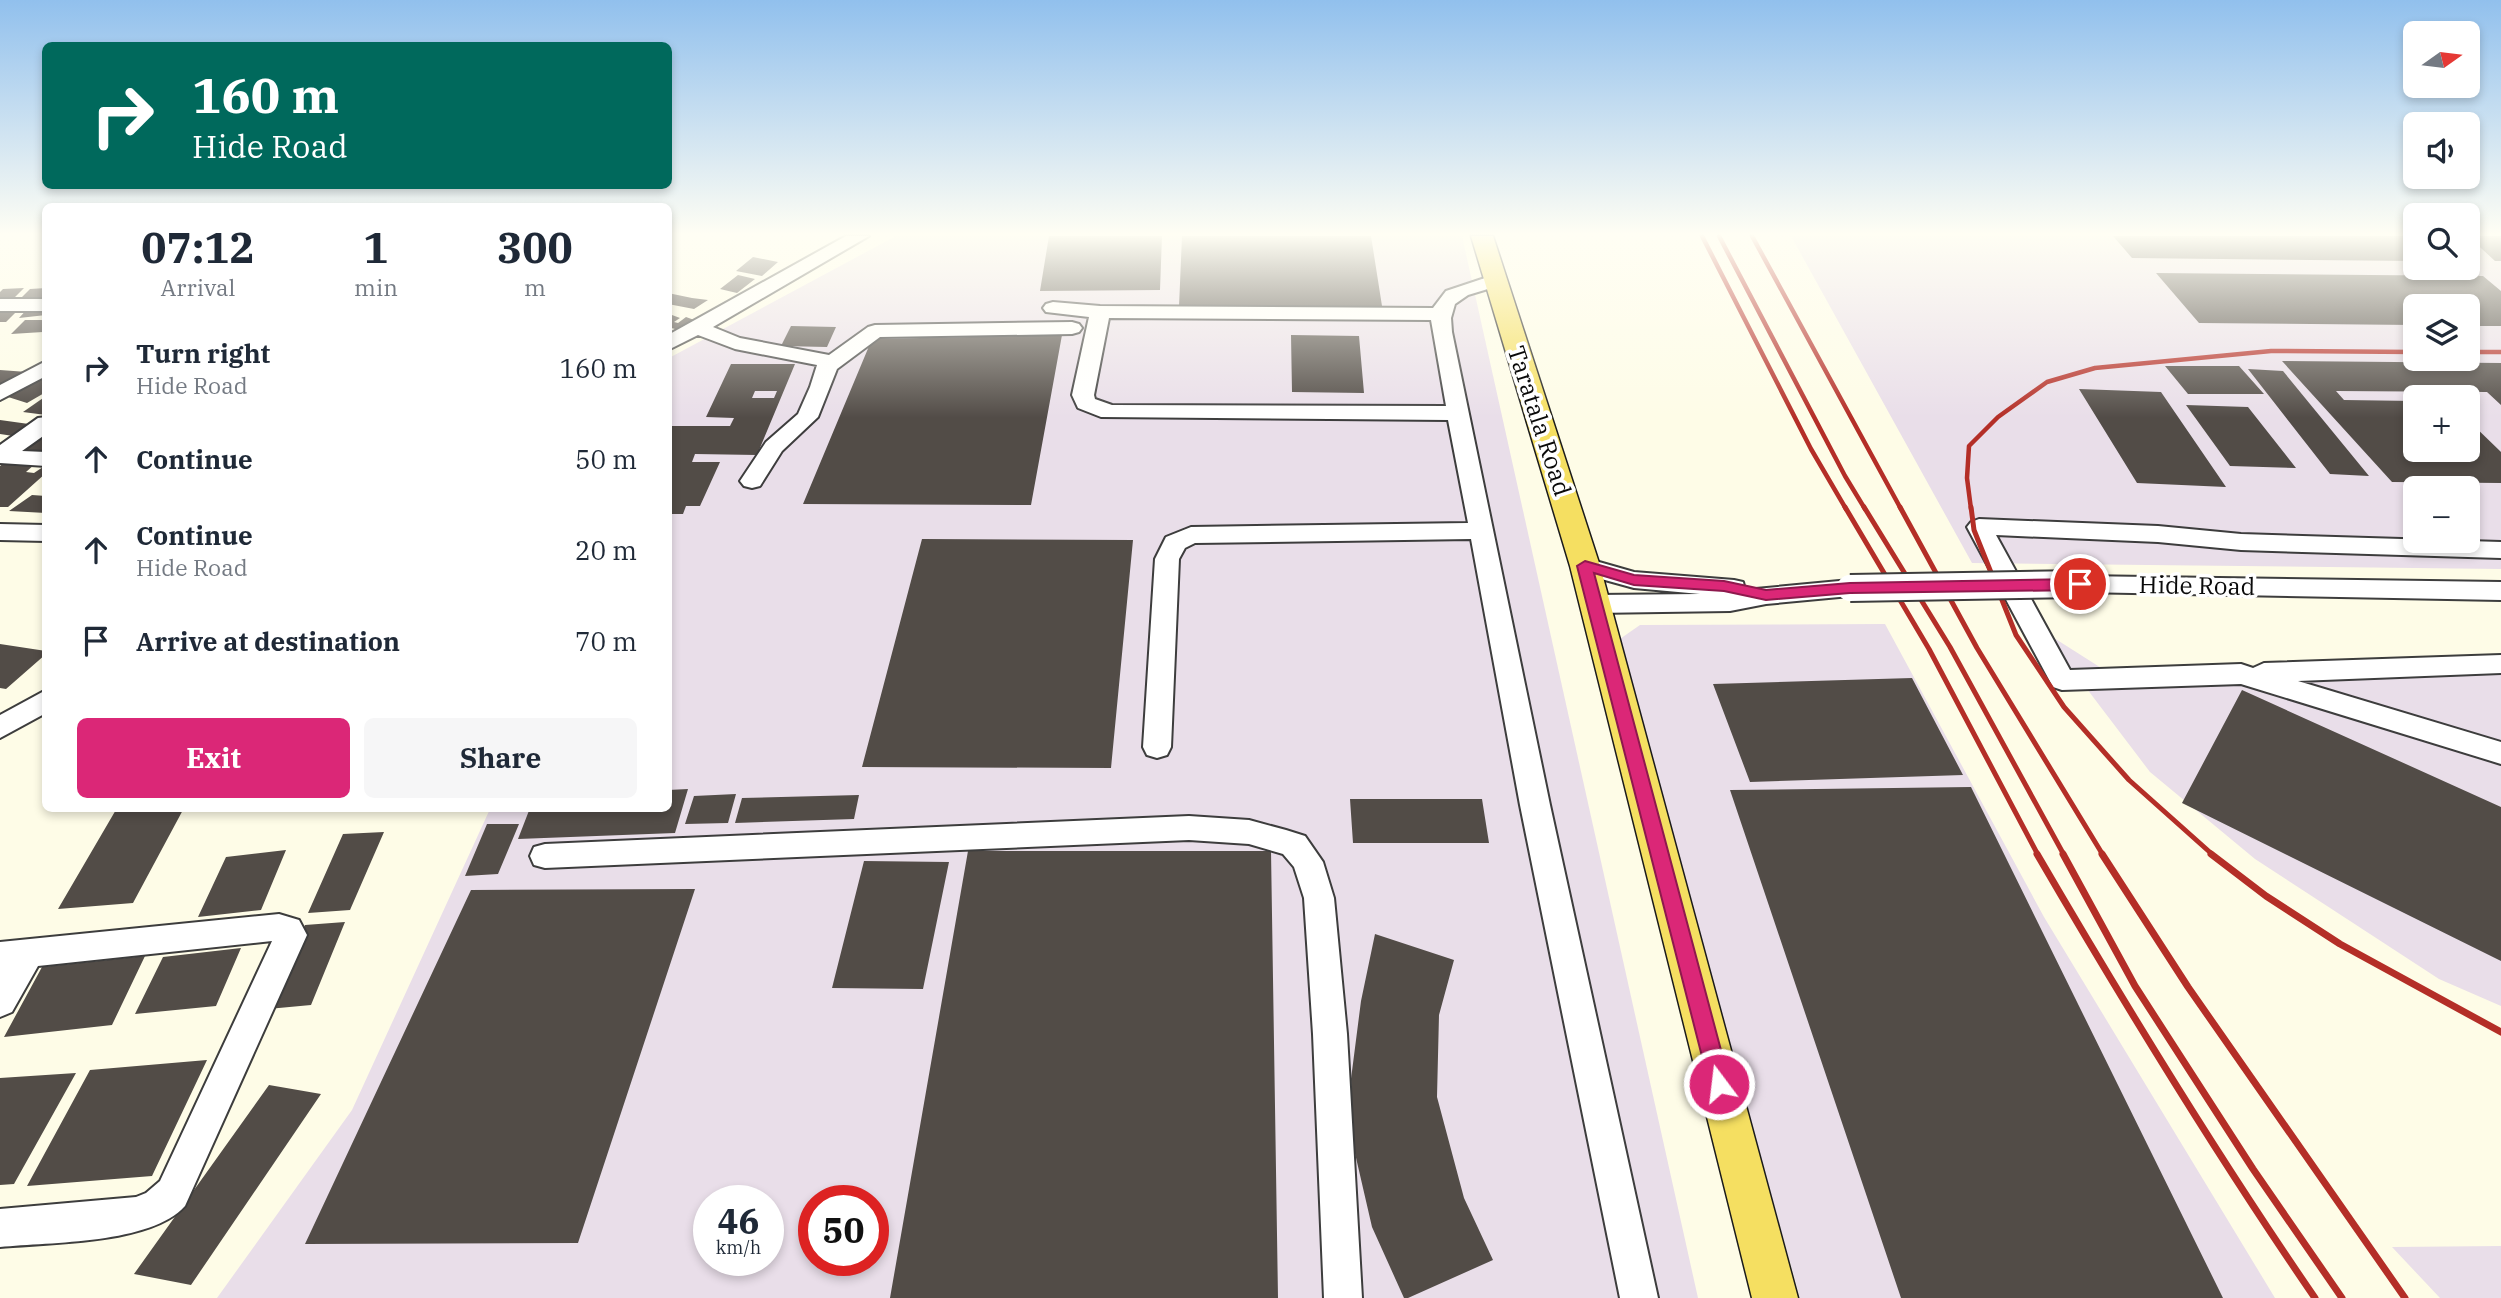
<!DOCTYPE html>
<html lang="en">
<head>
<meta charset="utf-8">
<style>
	:root { --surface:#fff; --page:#f6f6f7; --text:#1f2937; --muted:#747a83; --accent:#db2777 }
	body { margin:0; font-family:"IBM Plex Serif",serif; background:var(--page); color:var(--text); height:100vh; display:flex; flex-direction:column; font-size:26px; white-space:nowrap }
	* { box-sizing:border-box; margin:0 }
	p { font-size:23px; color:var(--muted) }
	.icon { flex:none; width:38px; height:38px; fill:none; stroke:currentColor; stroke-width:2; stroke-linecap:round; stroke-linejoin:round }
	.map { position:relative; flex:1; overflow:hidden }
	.panel { position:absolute; left:42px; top:203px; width:630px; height:609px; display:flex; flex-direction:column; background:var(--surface); border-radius:10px; box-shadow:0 4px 10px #0003 }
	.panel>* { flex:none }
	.guide { position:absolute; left:42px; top:42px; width:630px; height:147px; border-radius:10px; box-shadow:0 4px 10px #0003; background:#00695c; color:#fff; overflow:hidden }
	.needle { width:46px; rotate:76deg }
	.controls { position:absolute; left:2403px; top:21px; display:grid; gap:14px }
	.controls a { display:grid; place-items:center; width:77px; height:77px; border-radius:10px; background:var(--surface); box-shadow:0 4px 10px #0003; font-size:35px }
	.speed { position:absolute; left:693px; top:1185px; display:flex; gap:14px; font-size:35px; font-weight:700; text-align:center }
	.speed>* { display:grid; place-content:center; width:91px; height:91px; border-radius:50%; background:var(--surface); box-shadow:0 4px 10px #0003; line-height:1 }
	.speed small { font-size:18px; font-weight:400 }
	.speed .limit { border:10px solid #d22; background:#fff; color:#111 }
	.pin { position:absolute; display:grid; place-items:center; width:60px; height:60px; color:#fff; margin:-30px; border:4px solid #fff; border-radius:50%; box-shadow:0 2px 7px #0007 }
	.me { position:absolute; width:77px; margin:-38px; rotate:345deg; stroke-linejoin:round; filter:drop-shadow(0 0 5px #0008) }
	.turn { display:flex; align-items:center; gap:24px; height:147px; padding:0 35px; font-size:32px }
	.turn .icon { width:91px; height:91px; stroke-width:2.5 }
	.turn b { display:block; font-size:49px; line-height:60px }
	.eta { display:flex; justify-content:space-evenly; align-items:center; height:119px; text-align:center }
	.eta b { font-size:42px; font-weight:800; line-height:49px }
	.button { display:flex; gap:14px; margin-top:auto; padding:14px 35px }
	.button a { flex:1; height:80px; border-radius:10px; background:var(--accent); color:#fff; font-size:28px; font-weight:800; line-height:80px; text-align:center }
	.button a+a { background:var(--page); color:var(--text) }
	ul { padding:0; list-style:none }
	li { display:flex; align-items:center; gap:21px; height:91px; padding:0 35px }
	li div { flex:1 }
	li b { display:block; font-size:26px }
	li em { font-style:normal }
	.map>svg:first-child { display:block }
	.industrial { fill:#e9dee9; fill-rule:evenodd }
	.building { fill:#524c47; fill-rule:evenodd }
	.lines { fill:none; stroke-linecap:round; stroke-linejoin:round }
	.minor-casing { stroke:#3d3d3d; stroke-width:4 }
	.major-casing { stroke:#1b1b1b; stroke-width:3 }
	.minor { fill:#fff; fill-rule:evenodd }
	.major { fill:#f5df61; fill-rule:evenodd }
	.rail-far2 { stroke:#b42e27; stroke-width:4.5 }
	.rail-far1 { stroke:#b42e27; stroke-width:5 }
	.rail { stroke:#b42e27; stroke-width:7 }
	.minor-bridge-casing { stroke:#3d3d3d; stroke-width:30; stroke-linecap:butt }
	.minor-bridge { stroke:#fff; stroke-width:26 }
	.route { fill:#db2777; stroke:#8e194d; stroke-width:2 }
	.labels { text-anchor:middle; stroke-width:7; stroke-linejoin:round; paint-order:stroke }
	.street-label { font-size:24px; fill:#0a0a0a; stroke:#fff }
</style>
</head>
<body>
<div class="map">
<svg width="2501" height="1298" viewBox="0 0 2501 1298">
	<rect width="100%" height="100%" fill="#fefce7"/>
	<path class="industrial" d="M896 236H1462L1698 1298H217L352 1110 490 809 668 808 669 358ZM709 1200H768V1260H709ZM814 1200H873V1260H814Z
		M1791 236H2415V268H2468V236H2501V569L1972 563ZM2415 306H2468V359H2415ZM2415 397H2468V450H2415ZM2415 488H2468V541H2415Z
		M1885 624 2044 917 2275 1298H1800L1617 641 1640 625Z
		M2043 631 2128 685 2501 673V1006L2439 979 2255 859 2150 772Z
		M2501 1246V1298H2440L2392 1247Z"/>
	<path class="building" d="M1049 236H1162L1160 290 1040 291Z
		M1182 236H1371L1382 306 1179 307Z
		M2113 236H2415V261L2132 258Z
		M2468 236H2501V261H2495Z
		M753 257 778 262 762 276 736 271Z
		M2156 273 2483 276 2501 291V326H2468V306H2415V325L2199 323Z
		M738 275 755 279 737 293 720 289Z
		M24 288 9 303H0V292L3 289Z
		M46 288V296L39 303 15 304 30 289Z
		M668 293 692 298 708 300 694 309 668 304Z
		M29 307H46V315L19 318Z
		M20 308 6 322H0V309Z
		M672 315 680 318 674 322 678 323 686 317 697 321 682 331 668 327V317Z
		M25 320H46V330L43 332 11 334Z
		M791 326 836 327 827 347 781 346Z
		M1062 335 1031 505 803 504 872 339Z
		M1291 335 1359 336 1364 393 1292 392Z
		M2282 361 2501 363V405L2487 392 2336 391 2344 400 2415 401V450H2468V420L2501 452V483L2392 482Z
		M731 364H795L757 455 695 454 692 462H720L700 506H686L683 514H668V426H730L734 418 706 417ZM755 391H777L774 398H752Z
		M2165 366H2239L2264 394H2188Z
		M2248 369 2283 371 2369 476 2330 474Z
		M0 370 27 372 0 387Z
		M46 373V392L27 403 5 396Z
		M2079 389 2161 392 2226 487 2137 483Z
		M46 396V415L23 412Z
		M2186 405 2248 407 2296 468 2230 466Z
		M0 420 36 425 20 437 0 434Z
		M29 438 46 439V453L8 455Z
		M4 463 35 464 26 472 34 473 46 465V473L8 507H0V466Z
		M32 495 46 496V513L9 511Z
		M922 539 1133 540 1111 768 862 767Z
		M0 644 46 651V654L6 689 0 688Z
		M1912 678 1963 775 1750 782 1713 684Z
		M2242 690 2501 807V961L2182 803Z
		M1971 787 2223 1298H1901L1730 790Z
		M688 789 675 833 518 839 530 808H668V790Z
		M736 794 728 823 685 824 694 796Z
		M859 795 854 819 735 823 742 798Z
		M1350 799H1482L1489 843H1353Z
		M117 808H184L133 903 58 909Z
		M487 824H519L498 874 465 876Z
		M384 832 350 910 308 913 343 834Z
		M286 850 261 910 198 917 226 857Z
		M968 851H1271L1278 1298H890Z
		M864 861 949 862 923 989 832 988Z
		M695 889 578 1243 305 1244 471 890Z
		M345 922 311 1005 268 1009 305 925Z
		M1375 934 1454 960 1439 1015 1437 1097 1464 1198 1493 1260 1408 1298H1404L1372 1227 1354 1149 1351 1079 1361 1001Z
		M241 948 216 1006 135 1014 163 957Z
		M145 956 112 1025 4 1037 42 967Z
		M207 1060 152 1176 27 1186 90 1070Z
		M76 1073 14 1184 0 1185V1078Z
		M269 1085 321 1094 191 1285 134 1274Z"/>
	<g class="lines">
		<defs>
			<path id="minor" d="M846 236H869L713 327 740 338 829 355 868 327 875 325 1072 322 1079 324 1082 328 1079 332 1072 334 880 337 837 369 818 417 782 451 760 486 752 488 744 486 740 481 766 442 798 414 810 387 817 365 735 349 698 335 668 350V335Z
				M1494 275 1501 277 1504 281 1501 285 1468 295 1455 304 1451 318 1452 332 1550 805 1658 1298H1620L1520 805 1471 539 1195 543 1185 548 1179 559 1171 747 1167 755 1157 758 1147 755 1143 747 1155 559 1166 537 1191 527 1468 523 1448 420 1101 417 1078 408 1072 395 1089 317 1046 312 1043 308 1046 304 1053 302 1100 306 1433 308 1446 291ZM1109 318 1431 320 1446 406 1112 405 1095 399 1094 395Z
				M0 299H46V311H0Z
				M46 361V376L0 400V385Z
				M46 417V434L22 451 46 452V466L0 463V445L38 418Z
				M1979 519 2158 526 2241 534 2501 542V558L2241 550 2158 542 1996 535 2070 670 2241 664 2253 668 2264 663 2501 655V673L2298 681 2501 742V764L2241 684 2062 690 2053 687 1967 527 1971 522Z
				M0 524 46 525V541L0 540Z
				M1585 558 1634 572 1734 580 1743 582 1745 590 1850 580 1859 582 1863 588 1859 594 1850 596 1766 604 1730 611 1595 613 1586 610 1582 604 1586 598 1595 595 1700 594 1634 588 1576 572 1573 566 1576 560Z
				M2080 576 2501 582V600L2080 592 2071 590 2067 584 2071 578Z
				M46 690V713L0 738V715Z
				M1189 816 1249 820 1286 830 1305 836 1323 862 1334 898 1347 1034 1362 1298H1324L1313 1034 1304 898 1294 867 1283 854 1249 844 1189 840 545 868 534 865 530 856 534 847 545 844Z
				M279 914 299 920 307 935 185 1206C151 1244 51 1242 0 1247V1209L136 1197 146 1193 160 1181 272 941 38 966 12 1012 0 1017V942Z"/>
			<path id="major" d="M1471 236H1493L1600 566 1798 1298H1752L1570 566Z"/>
		</defs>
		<use href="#minor" class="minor-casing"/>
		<use href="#major" class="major-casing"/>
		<use href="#minor" class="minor"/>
		<use href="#major" class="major"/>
		<path class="rail-far2" d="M1702 236 1811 449 1846 509
			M1719 236 1845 476 1865 509
			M1752 236 1901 509
			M2468 352H2501
			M1971 509 1967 478 1969 446 1998 417 2047 382 2095 368 2271 351 2415 352"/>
		<path class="rail-far1" d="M1845 507 1929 649 2038 855
			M1864 507 1950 647 2064 855
			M1900 507 1977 648 2103 855
			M1971 507 1974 530 2016 635 2064 707 2129 780 2213 855"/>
		<path class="rail" d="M2037 854C2125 1005 2216 1154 2315 1298
			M2063 854 2135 986 2253 1169 2342 1298
			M2102 854 2188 987 2405 1298
			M2211 854 2266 896 2340 944 2501 1032"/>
		<defs>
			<path id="minor-bridge" d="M1850 588 2080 584"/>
		</defs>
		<use href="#minor-bridge" class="minor-bridge-casing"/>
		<use href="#minor-bridge" class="minor-bridge"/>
	</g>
	<linearGradient id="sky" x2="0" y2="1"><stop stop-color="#91c0ed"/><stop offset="0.56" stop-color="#fffef4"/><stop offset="1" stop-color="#fffef4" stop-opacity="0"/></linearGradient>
	<rect width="2501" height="418" fill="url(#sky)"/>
	<path class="route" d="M1585 561 1634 575 1724 581 1766 590 1850 583 2080 579 2088 584 2080 590 1850 593 1766 600 1724 591 1634 585 1594 573 1730 1084 1727 1091 1719 1094 1712 1091 1709 1084 1577 566Z"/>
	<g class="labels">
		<g class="street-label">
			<text transform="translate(1539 421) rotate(72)" y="8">Taratala Road</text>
			<text transform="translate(2197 586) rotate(1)" y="8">Hide Road</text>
		</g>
	</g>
</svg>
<div class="controls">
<a><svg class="needle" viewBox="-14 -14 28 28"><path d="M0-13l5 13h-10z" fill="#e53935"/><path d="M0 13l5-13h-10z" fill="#747a83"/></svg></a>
<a><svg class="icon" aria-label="sound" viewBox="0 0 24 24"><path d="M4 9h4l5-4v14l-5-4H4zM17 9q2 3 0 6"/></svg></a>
<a><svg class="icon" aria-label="search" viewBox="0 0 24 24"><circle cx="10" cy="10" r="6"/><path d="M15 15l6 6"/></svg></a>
<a><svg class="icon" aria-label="layers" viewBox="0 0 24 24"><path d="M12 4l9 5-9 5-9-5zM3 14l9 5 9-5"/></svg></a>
<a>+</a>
<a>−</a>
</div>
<div class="speed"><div>46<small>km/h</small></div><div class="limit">50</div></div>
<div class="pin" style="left:2080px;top:584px;background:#d93025"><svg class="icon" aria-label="arrive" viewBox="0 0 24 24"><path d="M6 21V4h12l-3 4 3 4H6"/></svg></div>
<svg class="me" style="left:1719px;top:1084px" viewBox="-20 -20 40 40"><circle r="17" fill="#db2777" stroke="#fff" stroke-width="3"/><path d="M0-11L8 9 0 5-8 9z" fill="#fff"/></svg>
<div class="guide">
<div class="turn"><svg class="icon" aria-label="right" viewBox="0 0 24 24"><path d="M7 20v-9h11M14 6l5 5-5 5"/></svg><div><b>160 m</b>Hide Road</div></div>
</div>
<section class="panel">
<div class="eta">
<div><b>07:12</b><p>Arrival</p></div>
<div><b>1</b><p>min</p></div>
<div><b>300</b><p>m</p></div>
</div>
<ul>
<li><svg class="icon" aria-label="right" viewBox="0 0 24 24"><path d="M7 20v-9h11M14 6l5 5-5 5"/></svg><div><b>Turn right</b><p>Hide Road</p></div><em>160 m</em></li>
<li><svg class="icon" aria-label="ahead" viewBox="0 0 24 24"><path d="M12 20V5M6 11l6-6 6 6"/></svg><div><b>Continue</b></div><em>50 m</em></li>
<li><svg class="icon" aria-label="ahead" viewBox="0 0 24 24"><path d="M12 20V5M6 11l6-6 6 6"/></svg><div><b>Continue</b><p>Hide Road</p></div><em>20 m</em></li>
<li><svg class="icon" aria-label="arrive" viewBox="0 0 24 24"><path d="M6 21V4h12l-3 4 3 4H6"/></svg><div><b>Arrive at destination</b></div><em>70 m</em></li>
</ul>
<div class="button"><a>Exit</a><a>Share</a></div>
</section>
</div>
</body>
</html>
